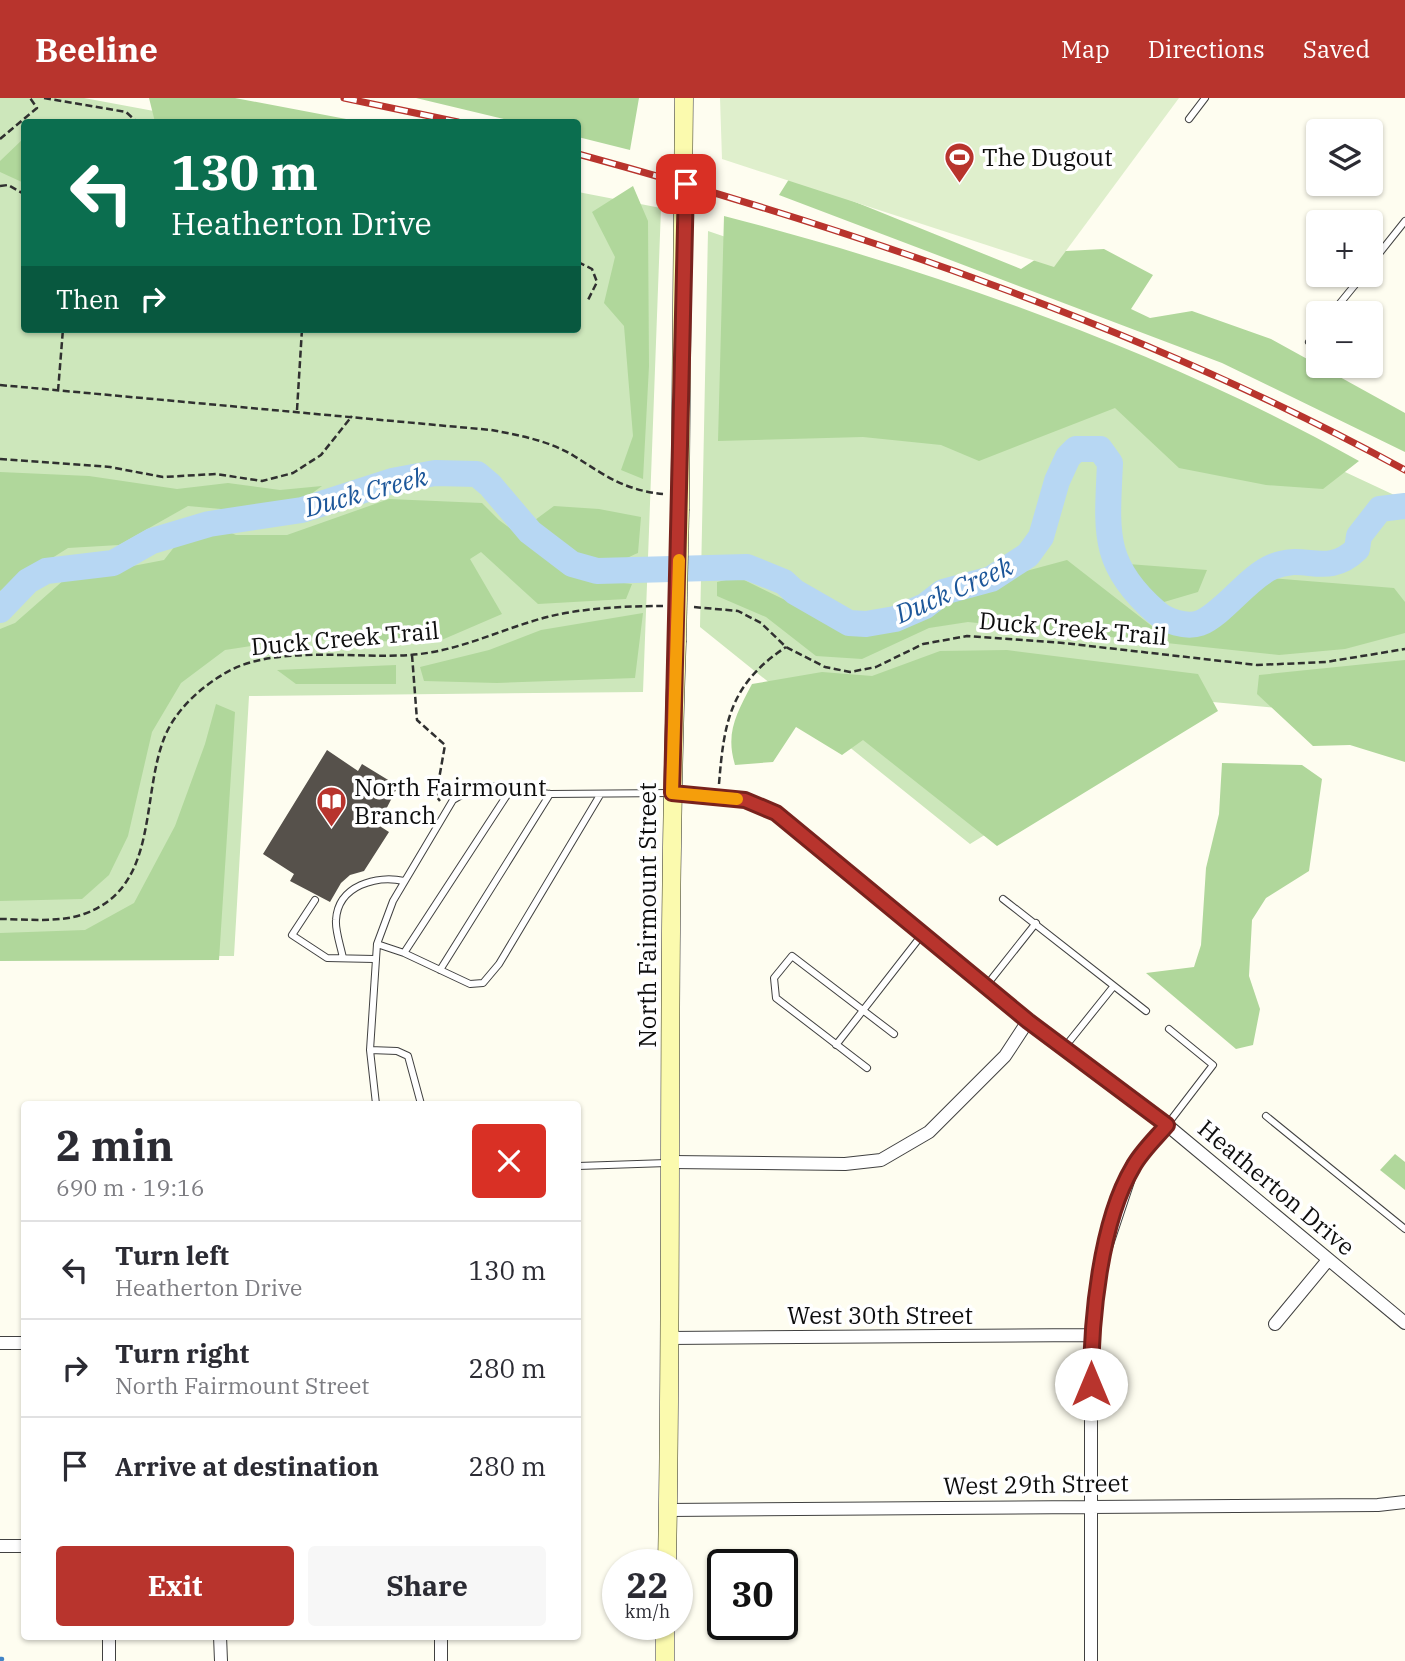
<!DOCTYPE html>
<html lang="en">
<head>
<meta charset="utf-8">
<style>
	:root { --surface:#fff; --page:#f7f7f7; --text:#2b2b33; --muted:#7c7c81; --line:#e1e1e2; --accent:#b8342d }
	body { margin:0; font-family:"IBM Plex Serif",serif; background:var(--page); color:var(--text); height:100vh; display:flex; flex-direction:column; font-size:26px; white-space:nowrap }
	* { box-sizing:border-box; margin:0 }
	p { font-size:23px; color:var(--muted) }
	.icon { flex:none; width:38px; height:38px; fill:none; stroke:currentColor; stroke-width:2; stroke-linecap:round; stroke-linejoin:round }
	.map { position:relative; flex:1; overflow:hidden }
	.side { position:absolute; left:21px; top:1003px; width:560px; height:539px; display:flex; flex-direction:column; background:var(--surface); border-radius:7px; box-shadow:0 2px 5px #0004 }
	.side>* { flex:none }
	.hud { position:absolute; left:21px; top:21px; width:560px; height:214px; border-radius:7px; box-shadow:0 2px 5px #0004; background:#0b6e4f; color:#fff; overflow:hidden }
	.buttons { position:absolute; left:1306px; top:21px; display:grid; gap:14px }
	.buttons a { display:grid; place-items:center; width:77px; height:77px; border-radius:7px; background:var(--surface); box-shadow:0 2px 5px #0004; font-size:35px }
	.speed { position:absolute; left:602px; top:1451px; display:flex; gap:14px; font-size:35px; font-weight:700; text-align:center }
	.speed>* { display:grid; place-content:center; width:91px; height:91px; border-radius:50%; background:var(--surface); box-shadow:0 2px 5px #0004; line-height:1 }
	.speed small { font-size:18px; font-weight:400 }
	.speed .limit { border:4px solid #111; border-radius:10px; background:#fff; color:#111 }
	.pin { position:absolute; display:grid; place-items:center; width:60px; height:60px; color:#fff; margin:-30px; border-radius:14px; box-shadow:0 4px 10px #0006 }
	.me { position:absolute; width:77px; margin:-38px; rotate:0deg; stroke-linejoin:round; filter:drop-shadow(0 0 5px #0008) }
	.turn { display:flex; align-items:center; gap:24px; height:147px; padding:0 35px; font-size:32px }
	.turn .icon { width:91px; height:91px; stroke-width:2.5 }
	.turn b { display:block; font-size:49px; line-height:60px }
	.then { display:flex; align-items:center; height:66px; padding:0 35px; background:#0003; gap:14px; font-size:26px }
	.round { display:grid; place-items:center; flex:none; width:74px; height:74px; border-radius:7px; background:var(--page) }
	.overview { display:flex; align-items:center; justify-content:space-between; height:119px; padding:0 35px }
	h1 { font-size:42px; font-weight:700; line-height:52px }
	.button { display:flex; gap:14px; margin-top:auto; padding:14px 35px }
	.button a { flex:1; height:80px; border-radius:7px; background:var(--accent); color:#fff; font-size:28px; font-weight:700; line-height:80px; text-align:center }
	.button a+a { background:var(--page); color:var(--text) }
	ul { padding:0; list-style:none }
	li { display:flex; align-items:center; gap:21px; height:98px; padding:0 35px; border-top:2px solid var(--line) }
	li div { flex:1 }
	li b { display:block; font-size:26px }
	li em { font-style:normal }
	header { display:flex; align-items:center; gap:42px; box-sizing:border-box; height:98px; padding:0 35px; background:var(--accent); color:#fff }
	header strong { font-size:33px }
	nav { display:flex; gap:38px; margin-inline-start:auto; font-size:24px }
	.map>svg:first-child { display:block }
	.green { fill:#cde7bb }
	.forest { fill:#b0d79b }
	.pitch { fill:#dfefcc }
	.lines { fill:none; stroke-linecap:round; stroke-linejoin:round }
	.stream { stroke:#4284c7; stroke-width:4.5 }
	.river { stroke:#b7d7f3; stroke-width:26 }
	.building { fill:#56514b }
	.lane-casing { stroke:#414141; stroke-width:8 }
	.street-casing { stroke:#414141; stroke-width:14 }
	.secondary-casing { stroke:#303030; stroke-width:19 }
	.path { stroke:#303030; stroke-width:2.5; stroke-dasharray:7 3.5; stroke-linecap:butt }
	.lane { stroke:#fff; stroke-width:6 }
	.street { stroke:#fff; stroke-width:12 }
	.secondary { stroke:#fbfaae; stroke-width:18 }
	.rail-casing { stroke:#b8342d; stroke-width:7 }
	.rail { stroke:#fff; stroke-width:4.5; stroke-dasharray:13; stroke-linecap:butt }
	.secondary-bridge-casing { stroke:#303030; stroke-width:19; stroke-linecap:butt }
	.secondary-bridge { stroke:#fbfaae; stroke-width:18 }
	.route-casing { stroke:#78221d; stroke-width:18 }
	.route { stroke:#b8342d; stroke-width:12 }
	.slow { stroke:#f59e0b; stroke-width:12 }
	.labels { text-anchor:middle; stroke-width:7; stroke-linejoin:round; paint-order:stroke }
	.poi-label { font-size:24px; fill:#0e0e0e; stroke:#fff; text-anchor:start }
	.street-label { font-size:24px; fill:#0e0e0e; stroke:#fff }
	.water-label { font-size:26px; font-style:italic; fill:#1d579a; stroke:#fff }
</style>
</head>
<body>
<header>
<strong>Beeline</strong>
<nav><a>Map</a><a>Directions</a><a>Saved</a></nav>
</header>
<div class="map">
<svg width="1405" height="1563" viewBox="0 0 1405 1563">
	<rect width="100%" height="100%" fill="#fefdf0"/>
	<path class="green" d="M0 0H84L213 24H24V231H578V94L661 110 643 594 249 598 234 858H0Z
		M708 133 1148 282 1405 402V622L1202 603 970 746 700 529Z"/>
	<path class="forest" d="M149 0H235L362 24H155Z
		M416 0H639L630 52 578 39V24H516Z
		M24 40V85L0 74V63Z
		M791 78 1021 171 1047 154 1104 151 1153 177 1131 211 1150 220 1192 213 1271 241 1405 315V354L1222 265 779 97Z
		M633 88 648 123 649 268 643 381 621 372 633 338 624 228 604 205 615 159 592 114Z
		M724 118C940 174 1165 254 1359 363L1323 391 1266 387 1179 370 1115 310 979 363 941 347 863 339 718 343Z
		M0 374 89 378 177 391 228 385 280 392 322 388 300 404 243 413 188 408 119 447 68 450 0 493Z
		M389 401 482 405 499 422 576 479 632 486 626 501 538 506 481 454 470 461 502 516 437 544 291 542 225 552 181 585 152 634 128 738 109 777 82 801 0 803V531L15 525 65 481 164 462 197 420 236 437H287Z
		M554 408 599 411 641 419 638 455C630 458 621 464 612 466 580 471 552 446 535 422Z
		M1067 462 1153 529 1202 531 1270 480 1394 490 1405 504V535L1345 551 1279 557 968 524 929 530 862 561 816 558 766 519 717 498V484L738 479 824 521 871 520 943 503 1008 478Z
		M1128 466 1207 472 1198 494 1164 504 1133 487Z
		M643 515 635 580 497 585 424 583 420 569 489 552 541 532Z
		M1007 552 1198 576 1218 613 997 748 863 642 842 657 796 629 773 664 735 667C725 634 737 615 752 586L822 574 872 578 940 553Z
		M1405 562V664L1350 647 1313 648 1257 596 1259 577Z
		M396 567V586H296L277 572Z
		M216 606 235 614 219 862 0 863V835L85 832 134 805 175 728 205 646Z
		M1222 665 1302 667 1322 681 1309 773 1266 800 1252 822 1249 878 1260 911 1253 947 1236 951 1146 875 1194 869 1201 847 1206 770 1219 716Z
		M1395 1056 1405 1064V1092L1380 1072Z"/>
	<path class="pitch" d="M720 0H1179L1054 169 722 61Z"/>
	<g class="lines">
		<path class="stream" d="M0 1561H2"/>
		<path class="river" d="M0 512 28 483 46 473 113 465 152 443 209 426 302 412 392 383 435 375 477 376 490 387 530 434 572 466 597 473 747 469 784 484 795 494 849 525 866 526 895 521 925 508 943 494 991 481 1028 457 1041 439 1057 383 1068 359 1076 351H1100L1110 365C1107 433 1101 466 1156 514 1166 523 1186 530 1200 525 1223 516 1248 479 1272 469 1305 454 1326 481 1357 451L1359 438 1380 411 1405 408"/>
	</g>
	<path class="building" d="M327 652 358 673 362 666 398 688 378 727 389 734 364 773 350 777 341 785 330 804 290 783 294 776 263 756Z"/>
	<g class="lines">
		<defs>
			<path id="lane" d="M1189 21 1205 0
				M1370 167 1405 123
				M1332 215 1363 177
				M1309 244 1318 233
				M1003 801 1146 913
				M315 802 292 837 327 860 374 861
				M377 846 404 855 511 691
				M404 855 470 886 483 885 499 866 600 697
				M343 860C341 849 335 833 336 822 338 787 377 777 404 783
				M440 872 550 696
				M986 888 1036 825
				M836 947 921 838
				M1064 950 1113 889
				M370 952 397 953 408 958 421 1006
				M867 970 776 900 774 880 792 858 894 936
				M376 1006 370 952 377 846 393 803 453 702 472 691 490 688 550 696 672 695
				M1266 1018 1405 1131
				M1167 1027 1213 967 1169 931
				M578 1068 667 1065"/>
			<path id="street" d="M672 695 745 702 776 715 1028 923 1167 1027 1405 1225
				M672 1064 845 1066 881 1062 929 1034 1005 958 1028 923
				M1275 1226 1328 1162
				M669 1240 1091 1237
				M0 1245H24
				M668 1412 1378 1407 1405 1404
				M0 1448H24
				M220 1538 221 1563
				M441 1538V1563
				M109 1563V1538
				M1091 1563V1237L1101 1164 1133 1068 1167 1027"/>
			<path id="secondary" d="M680 411 684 0
				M667 1466C673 1159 666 851 677 544
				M665 1563V1526"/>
		</defs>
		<use href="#lane" class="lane-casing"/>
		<use href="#street" class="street-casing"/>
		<use href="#secondary" class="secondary-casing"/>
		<path class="path" d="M44 0 126 14 137 24
			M0 41 37 10 30 0
			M0 88 8 87 24 96
			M578 164 592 171 597 184 587 204
			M0 287 491 332C519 337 550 343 574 358 606 378 624 392 663 396
			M58 293 63 231
			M297 312 302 231
			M0 361 110 369 163 379 216 376 262 383 293 375 321 357 352 318
			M694 509 738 513 761 525 786 549 825 569 850 574 876 569 923 546 967 538 1063 545 1257 567 1326 564 1405 551
			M412 557 417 622 445 647 436 698 440 703
			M719 686C724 624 730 586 786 549
			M0 821C26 821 59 825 84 816 160 789 140 699 165 638 176 612 199 591 222 577 269 546 354 561 409 557 458 554 501 531 547 519 583 510 625 508 663 508"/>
		<use href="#lane" class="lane"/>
		<use href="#street" class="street"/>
		<use href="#secondary" class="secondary"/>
		<defs>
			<path id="rail" d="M344 0 458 24
				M578 56C863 134 1145 230 1405 372"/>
		</defs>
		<use href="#rail" class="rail-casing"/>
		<use href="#rail" class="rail"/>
		<defs>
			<path id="secondary-bridge" d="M677 544 680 411"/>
		</defs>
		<use href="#secondary-bridge" class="secondary-bridge-casing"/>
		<use href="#secondary-bridge" class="secondary-bridge"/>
	</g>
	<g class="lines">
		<defs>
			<path id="route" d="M686 86 672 695 745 702 776 715 1028 923 1167 1027C1156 1040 1141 1054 1133 1069 1100 1124 1091 1223 1091 1286"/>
		</defs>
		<use href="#route" class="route-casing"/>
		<use href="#route" class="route"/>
		<path class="slow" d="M679 462 672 695 737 701"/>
	</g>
	<defs>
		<symbol id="stadium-pin" viewBox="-11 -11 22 30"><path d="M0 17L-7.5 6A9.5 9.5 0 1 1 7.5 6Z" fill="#b8342d" stroke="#fff"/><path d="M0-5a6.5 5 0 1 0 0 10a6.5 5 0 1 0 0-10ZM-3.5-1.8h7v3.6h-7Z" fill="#fff"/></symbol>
		<symbol id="library-pin" viewBox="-11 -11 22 30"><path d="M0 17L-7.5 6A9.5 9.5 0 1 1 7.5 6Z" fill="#b8342d" stroke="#fff"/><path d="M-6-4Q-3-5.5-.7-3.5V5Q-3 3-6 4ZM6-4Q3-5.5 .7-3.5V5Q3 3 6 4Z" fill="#fff"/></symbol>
	</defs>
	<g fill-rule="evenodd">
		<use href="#stadium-pin" x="942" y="42" width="35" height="47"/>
		<use href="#library-pin" x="314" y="686" width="35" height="47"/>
	</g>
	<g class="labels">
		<g class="poi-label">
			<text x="982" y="68">The Dugout</text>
			<text x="354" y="698">North Fairmount<tspan x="354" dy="28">Branch</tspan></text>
		</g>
		<g class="street-label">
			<text transform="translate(1073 531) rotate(5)" y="8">Duck Creek Trail</text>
			<text transform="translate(345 541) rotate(-5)" y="8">Duck Creek Trail</text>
			<text transform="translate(648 817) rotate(-90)" y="8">North Fairmount Street</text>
			<text transform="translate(1276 1090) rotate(40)" y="8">Heatherton Drive</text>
			<text x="880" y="1226">West 30th Street</text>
			<text transform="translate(1036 1387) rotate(-1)" y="8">West 29th Street</text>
		</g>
		<g class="water-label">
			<text transform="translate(366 394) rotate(-15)" y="9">Duck Creek</text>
			<text transform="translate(954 492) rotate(-24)" y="9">Duck Creek</text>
		</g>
	</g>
</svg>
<div class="buttons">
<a><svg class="icon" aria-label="layers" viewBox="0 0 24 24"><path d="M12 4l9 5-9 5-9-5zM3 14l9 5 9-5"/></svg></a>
<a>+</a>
<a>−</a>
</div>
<div class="speed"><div>22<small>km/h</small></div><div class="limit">30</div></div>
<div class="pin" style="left:686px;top:86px;background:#d93025"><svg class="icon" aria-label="arrive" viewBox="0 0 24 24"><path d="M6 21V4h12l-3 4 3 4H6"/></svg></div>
<svg class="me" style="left:1091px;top:1286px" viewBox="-20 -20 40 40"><circle r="19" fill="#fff"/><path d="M0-13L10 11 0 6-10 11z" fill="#b8342d"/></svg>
<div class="hud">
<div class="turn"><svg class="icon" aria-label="left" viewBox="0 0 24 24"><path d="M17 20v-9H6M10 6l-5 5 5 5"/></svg><div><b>130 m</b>Heatherton Drive</div></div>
<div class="then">Then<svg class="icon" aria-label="right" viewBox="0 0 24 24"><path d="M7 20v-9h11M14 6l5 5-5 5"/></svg></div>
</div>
<section class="side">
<div class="overview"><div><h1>2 min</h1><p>690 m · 19:16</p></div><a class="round" style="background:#d93025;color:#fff"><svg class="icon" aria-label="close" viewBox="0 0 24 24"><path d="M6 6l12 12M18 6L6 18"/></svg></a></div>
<ul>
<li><svg class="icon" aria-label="left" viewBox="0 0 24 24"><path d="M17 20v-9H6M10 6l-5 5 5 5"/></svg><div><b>Turn left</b><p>Heatherton Drive</p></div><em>130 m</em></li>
<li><svg class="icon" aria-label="right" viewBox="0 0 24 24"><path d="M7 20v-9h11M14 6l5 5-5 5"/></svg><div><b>Turn right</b><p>North Fairmount Street</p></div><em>280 m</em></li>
<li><svg class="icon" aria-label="arrive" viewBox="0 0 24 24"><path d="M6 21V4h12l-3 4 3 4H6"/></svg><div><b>Arrive at destination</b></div><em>280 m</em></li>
</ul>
<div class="button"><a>Exit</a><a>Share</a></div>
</section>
</div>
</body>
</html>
